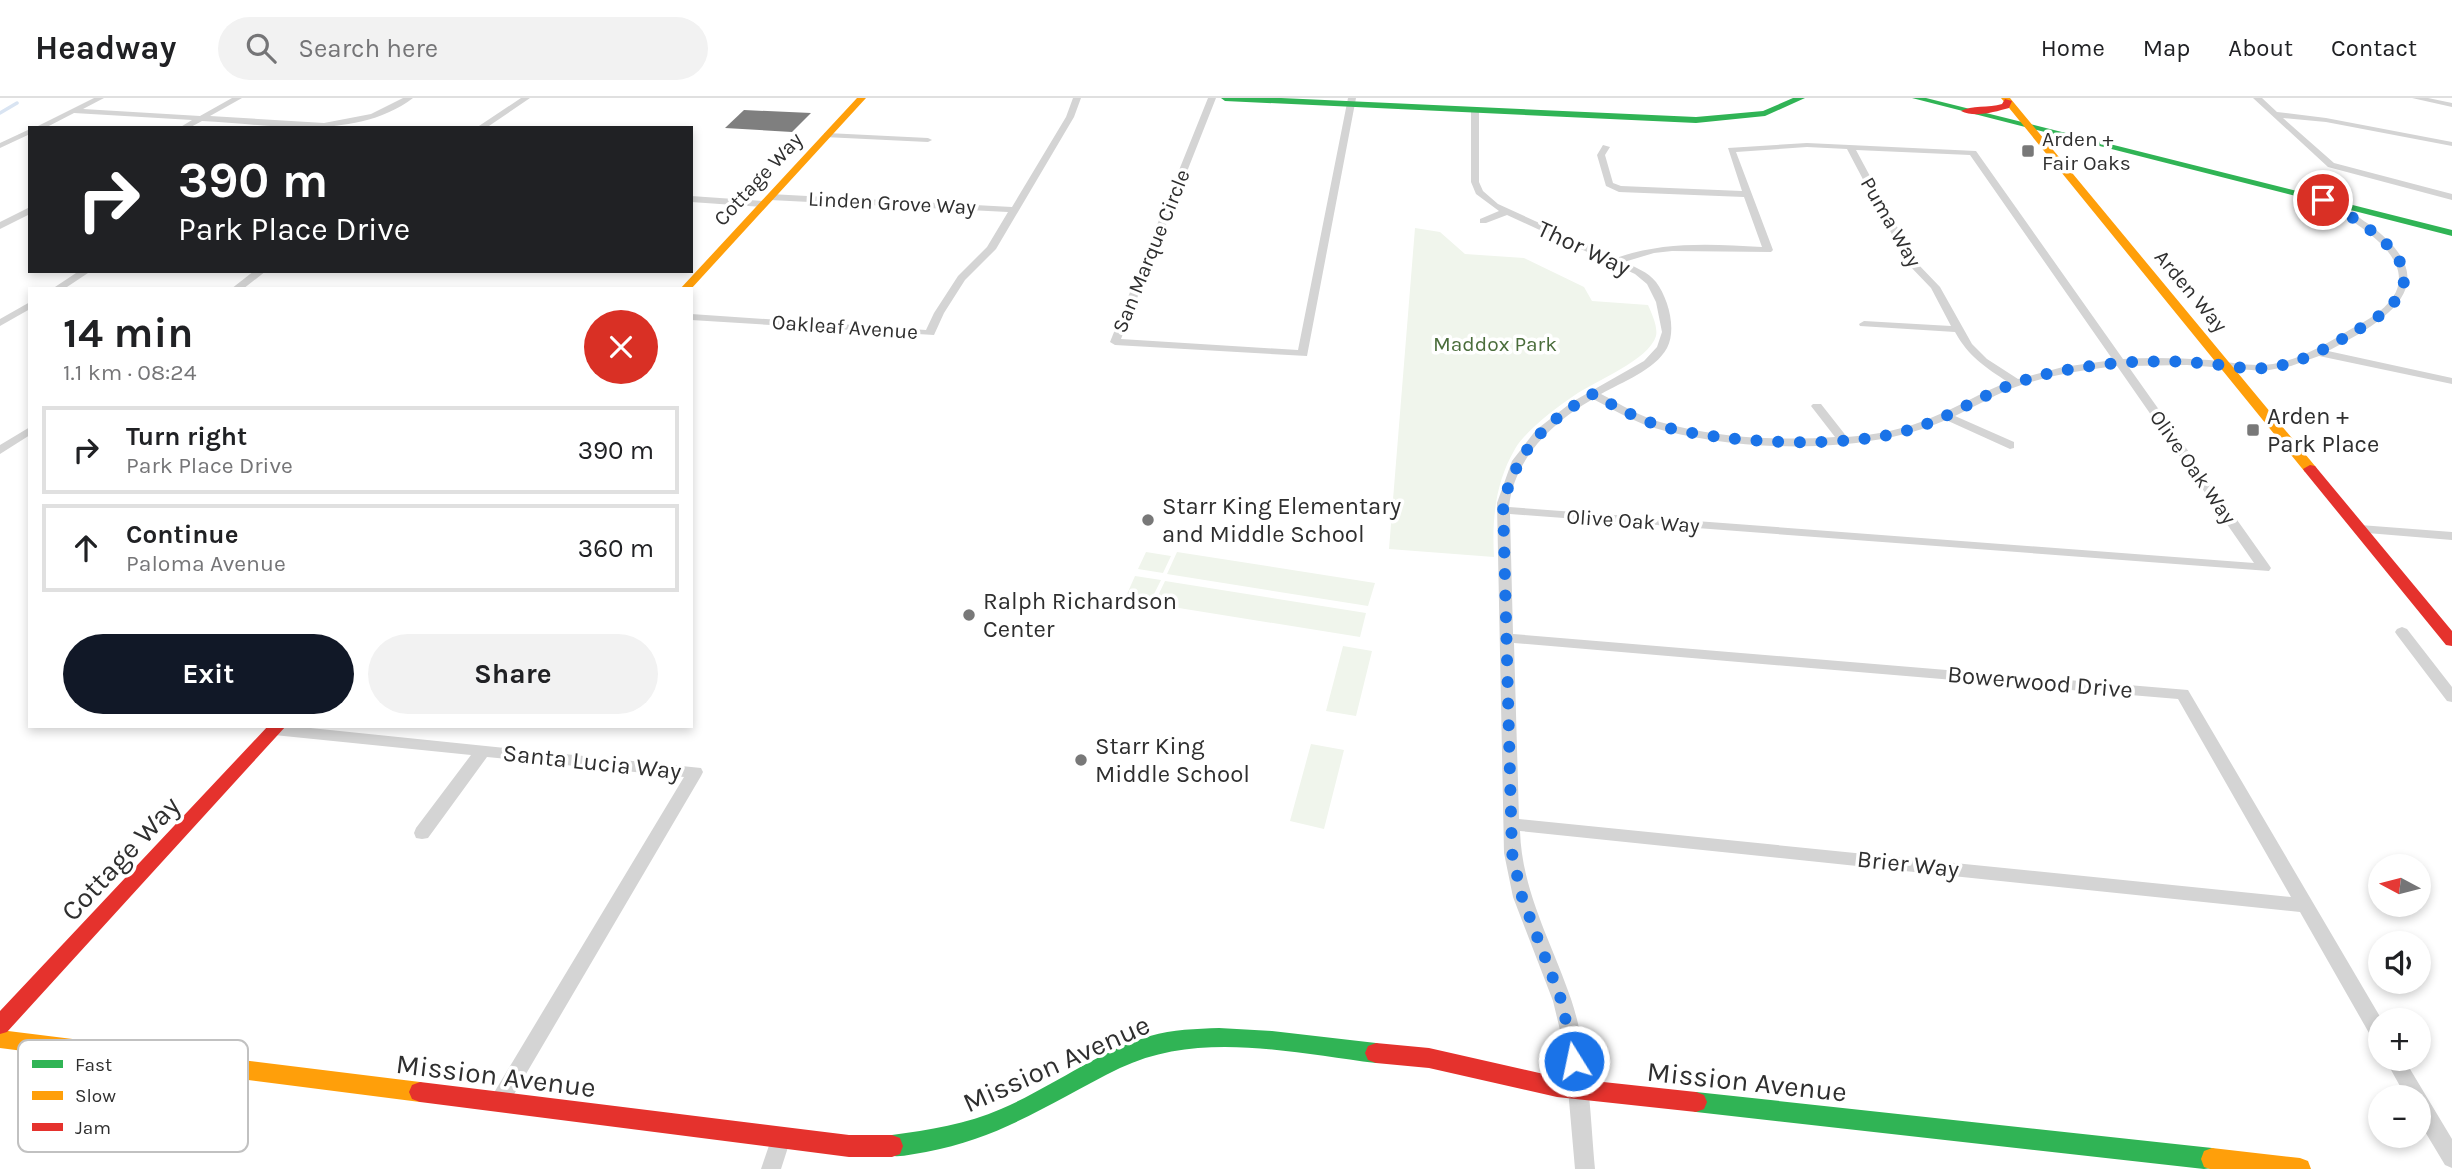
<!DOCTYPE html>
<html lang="en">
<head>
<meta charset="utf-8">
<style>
	:root { --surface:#fff; --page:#f2f2f2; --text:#202124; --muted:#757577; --line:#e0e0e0; --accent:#111827 }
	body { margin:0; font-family:Karla,sans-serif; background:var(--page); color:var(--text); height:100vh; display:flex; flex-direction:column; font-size:26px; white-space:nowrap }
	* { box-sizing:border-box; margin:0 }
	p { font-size:23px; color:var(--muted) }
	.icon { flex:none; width:38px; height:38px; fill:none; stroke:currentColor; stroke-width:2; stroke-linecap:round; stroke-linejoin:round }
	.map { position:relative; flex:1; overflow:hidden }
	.sheet { position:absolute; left:28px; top:189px; width:665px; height:441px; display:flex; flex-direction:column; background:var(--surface); border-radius:0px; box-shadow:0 4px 10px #0003 }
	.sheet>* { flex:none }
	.hud { position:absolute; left:28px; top:28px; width:665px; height:147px; border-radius:0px; box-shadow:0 4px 10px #0003; background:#202124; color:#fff; overflow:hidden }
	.needle { width:46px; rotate:277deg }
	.fabs { position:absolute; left:2368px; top:756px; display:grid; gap:14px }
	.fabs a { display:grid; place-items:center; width:63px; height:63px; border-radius:50%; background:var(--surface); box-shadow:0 4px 10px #0003; font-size:35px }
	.pin { position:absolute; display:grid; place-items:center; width:60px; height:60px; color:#fff; margin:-30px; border:4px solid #fff; border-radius:50%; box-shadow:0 2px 7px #0007 }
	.me { position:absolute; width:77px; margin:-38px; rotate:350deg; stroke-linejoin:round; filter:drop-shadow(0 0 5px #0008) }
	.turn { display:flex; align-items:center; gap:24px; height:147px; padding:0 35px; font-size:32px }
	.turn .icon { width:91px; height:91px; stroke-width:2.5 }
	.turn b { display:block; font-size:49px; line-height:60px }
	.round { display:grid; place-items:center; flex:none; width:74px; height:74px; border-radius:37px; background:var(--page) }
	.overview { display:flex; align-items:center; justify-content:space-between; height:119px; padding:0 35px }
	h1 { font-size:42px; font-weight:700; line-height:52px }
	.action { display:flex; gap:14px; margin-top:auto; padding:14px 35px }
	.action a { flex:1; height:80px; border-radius:42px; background:var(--accent); color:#fff; font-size:28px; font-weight:700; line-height:80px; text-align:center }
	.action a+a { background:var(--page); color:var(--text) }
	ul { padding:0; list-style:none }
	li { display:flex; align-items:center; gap:21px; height:88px; margin:0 14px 10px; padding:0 21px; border:4px solid var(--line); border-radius:0px }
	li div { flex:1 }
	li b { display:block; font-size:26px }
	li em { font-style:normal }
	header { display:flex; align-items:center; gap:42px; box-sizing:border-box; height:98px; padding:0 35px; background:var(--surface); border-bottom:2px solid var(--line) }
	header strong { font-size:33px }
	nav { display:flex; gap:38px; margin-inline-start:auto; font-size:24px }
	.search { width:490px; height:63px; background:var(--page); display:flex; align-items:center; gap:18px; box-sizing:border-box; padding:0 24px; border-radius:38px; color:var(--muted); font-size:26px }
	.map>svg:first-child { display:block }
	.green { fill:#f0f5ec }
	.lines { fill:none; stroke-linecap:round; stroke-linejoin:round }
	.stream { stroke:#d9e4f2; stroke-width:3.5 }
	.building { fill:#7f7f7f }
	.street { fill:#d4d4d4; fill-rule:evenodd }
	.fast { fill:#30b455; fill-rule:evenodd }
	.slow { fill:#ff9f0a; fill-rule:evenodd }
	.jam { fill:#e5322d; fill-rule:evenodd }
	.route { stroke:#1a73e8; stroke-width:12; stroke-dasharray:0 21.6 }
	.poi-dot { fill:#787878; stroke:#fff; stroke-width:2.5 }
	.labels { text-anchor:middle; stroke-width:7; stroke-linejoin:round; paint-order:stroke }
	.far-poi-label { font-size:21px; fill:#2f2f2f; stroke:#fff; text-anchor:start }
	.far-street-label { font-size:21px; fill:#2f2f2f; stroke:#fff }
	.far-park-label { font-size:21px; fill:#4a6d3b; stroke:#fff }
	.street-label { font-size:24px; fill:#2f2f2f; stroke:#fff }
	.poi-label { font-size:24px; fill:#2f2f2f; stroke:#fff; text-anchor:start }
	.near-street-label { font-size:28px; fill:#2f2f2f; stroke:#fff }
	.key { fill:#fff; stroke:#c1c1c1; stroke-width:2 }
	.key-label { font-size:19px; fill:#2f2f2f }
</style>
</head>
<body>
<header>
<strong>Headway</strong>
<div class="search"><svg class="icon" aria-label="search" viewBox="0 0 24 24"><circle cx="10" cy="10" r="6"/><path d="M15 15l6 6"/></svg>Search here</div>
<nav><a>Home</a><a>Map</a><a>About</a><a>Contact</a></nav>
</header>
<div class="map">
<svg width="2452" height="1071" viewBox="0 0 2452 1071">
	<rect width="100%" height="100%" fill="#fff"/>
	<path class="green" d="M1415 130 1440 134 1465 156 1524 160 1584 189 1592 203 1648 207C1652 216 1658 229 1656 238 1649 262 1595 283 1575 297 1558 308 1525 333 1515 351 1495 385 1492 421 1494 459L1389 451Z
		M1146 454 1171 458 1163 475 1138 471Z
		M1177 454 1375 485 1368 508 1167 476Z
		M1135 478 1161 482 1152 500 1127 496Z
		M1165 483 1366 515 1360 539 1154 506Z
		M1343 548 1372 553 1356 618 1326 613Z
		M1311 646 1344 652 1324 731 1290 723Z"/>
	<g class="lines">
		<path class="stream" d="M0 15 17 5"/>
	</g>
	<path class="building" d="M744 12 811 15 792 34 725 30Z"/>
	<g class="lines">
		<path class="street" d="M94 0H104L83 11 200 18 232 0H242L210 18 324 25 371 16 403 0H413C355 44 270 26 202 23L189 30H179L192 22 74 15 45 30H34Z
			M521 0H530L486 30H476Z
			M1073 0H1081L1074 19 996 151 965 182 944 215 934 237 691 222V216L926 232 934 215 958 178 987 149 1008 114 770 102 766 99 770 96 1012 109 1066 19Z
			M1208 0H1216L1121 241 1298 252 1348 0H1356L1307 258 1115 247 1110 244Z
			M2253 0H2262L2277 14 2326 20 2452 44V48L2326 24 2283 20 2334 65 2452 96V102L2328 69Z
			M2412 0H2428L2452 5V9Z
			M1475 10 1479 12V84L1483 93 1498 106 1616 160C1664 143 1712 146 1762 149L1744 99 1619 94 1606 88 1597 57 1603 47 1610 49 1605 57 1613 85 1621 88 1742 93 1728 50 1807 45 1976 53 2123 261C2152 259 2181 260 2209 262 2230 264 2251 269 2273 266 2301 261 2326 246 2351 231 2366 223 2383 214 2393 199 2420 158 2348 120 2320 104V100C2334 99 2355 117 2367 125 2449 184 2391 220 2328 253L2452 280V286L2319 258 2291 268 2264 273 2187 267 2128 268 2269 467 2271 470 2269 473 1510 416 1513 536 2188 592 2382 922H2380V944L2373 942 2300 814 1520 733C1522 794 1552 845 1571 901 1589 955 1590 1015 1595 1071H1575L1568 991 1560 932 1553 903 1513 799 1504 755 1497 405 1512 363 1536 332 1572 304 1644 263 1657 249 1662 234 1656 204 1647 186 1635 176 1507 117 1486 125H1480V121L1499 113 1476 96 1471 84V12ZM1807 49 1847 51 1907 165 1931 190 1951 228 1864 223 1859 226 1860 228 1955 234C1968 258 1986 270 2008 284 1982 294 1958 309 1933 319 1906 331 1876 337 1847 339L1821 306H1813L1811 308 1835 339C1778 343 1715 340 1660 324 1639 318 1620 306 1601 296 1622 284 1655 272 1667 250 1677 231 1668 200 1656 184 1648 174 1635 169 1624 164L1654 155 1672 153 1771 154 1773 152 1736 54ZM1856 52 1970 57 2113 262 2063 269 2018 281 1987 261 1972 246 1940 189 1916 164ZM2117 268 2254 465 1509 409C1514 360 1553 324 1593 301 1612 311 1631 322 1651 329 1737 354 1864 358 1946 322L2010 351 2014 350V344L1955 318C1974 309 1991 299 2010 291 2044 278 2081 272 2117 268ZM1514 545 2178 601 2291 799 1519 721Z
			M30 31V36L0 50V45Z
			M827 35 928 40 932 42 928 44 824 39V35Z
			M691 98 763 103 767 106 763 109 691 104Z
			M30 109V116L0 131V124Z
			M79 173H91L64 191H52Z
			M254 173H266L243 191H231Z
			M30 204V211L0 228V221Z
			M30 329V337L0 356V347Z
			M2360 427 2452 434V442L2355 434 2354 431 2355 428Z
			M2402 529 2407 531 2452 589V604L2447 603 2397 537 2395 534 2397 531Z
			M269 628H291L701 670 703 674 701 678 506 1010 499 1013 492 1010 489 1004 492 998 684 679 487 659 428 740 422 741 416 740 414 735 416 730 471 657 274 637 269 636 266 632Z
			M2385 961H2404L2452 1041V1070L2445 1067 2418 1022V999H2406Z
			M781 1031 788 1033 791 1040 781 1071H761L774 1033Z"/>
		<path class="fast" d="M1221 0H1281L1696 19 1763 13 1793 0H1805L1765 18 1696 25 1225 3Z
			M1912 0H1926L2452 132V138Z
			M1219 930 1272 933 1376 945 1384 948 1387 955 1384 962 1376 965C1292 955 1200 932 1120 970 1051 1004 1004 1039 926 1054 912 1056 897 1061 884 1056L881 1048 884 1040 892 1037C929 1032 967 1026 1001 1011 1052 989 1097 954 1150 938 1173 931 1196 931 1219 930Z
			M1696 994 2212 1050 2220 1053 2223 1061 2220 1069 2204 1071 1696 1014 1688 1011 1685 1004 1688 997Z"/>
		<path class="slow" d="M857 0H866L691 191H680Z
			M2001 0H2010L2315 368 2317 371 2315 374H2305Z
			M0 932 420 984 428 987 431 994 428 1001 420 1004 0 950Z
			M2212 1050 2300 1060 2308 1063 2311 1071H2210L2204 1069 2201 1061 2204 1053Z"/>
		<path class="jam" d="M2005 1 2012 3 2009 10C1994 14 1975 20 1961 13 1971 7 1989 10 2002 6Z
			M2310 367 2315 368 2452 533V548L2446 547 2305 374 2303 371Z
			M268 628H286L7 934 0 936V913Z
			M1376 945 1429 950 1557 979 1696 994 1704 997 1707 1004 1704 1011 1696 1014 1557 999 1429 970 1376 965 1368 962 1365 955 1368 948Z
			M420 984 849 1037H892L900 1040 903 1048 900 1056 892 1059H849L420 1004 412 1001 409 994 412 987Z"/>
	</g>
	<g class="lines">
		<path class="route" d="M1574 963 1562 904 1522 799 1512 755 1503 405C1519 350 1545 324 1593 296 1613 307 1633 319 1655 326 1718 346 1850 352 1912 331 1942 322 1970 305 1998 292 2026 280 2055 273 2085 269 2123 263 2163 262 2201 265 2222 266 2243 272 2264 270 2294 268 2327 251 2352 235 2369 225 2391 213 2400 195 2422 156 2349 117 2323 102"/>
	</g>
	<g class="poi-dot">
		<rect x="2021" y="46" width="14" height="14" rx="3.5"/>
		<rect x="2246" y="325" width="14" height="14" rx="3.5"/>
		<circle cx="1148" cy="422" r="7"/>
		<circle cx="969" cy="517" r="7"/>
		<circle cx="1081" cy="662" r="7"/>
	</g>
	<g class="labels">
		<g class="far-poi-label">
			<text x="2042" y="48">Arden +<tspan x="2042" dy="24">Fair Oaks</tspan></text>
		</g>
		<g class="far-street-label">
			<text transform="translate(758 81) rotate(-47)" y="7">Cottage Way</text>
			<text transform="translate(892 105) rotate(3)" y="7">Linden Grove Way</text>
			<text transform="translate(1891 124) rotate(60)" y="7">Puma Way</text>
			<text transform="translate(1151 153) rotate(-68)" y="7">San Marque Circle</text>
			<text transform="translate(2191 193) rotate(50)" y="7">Arden Way</text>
			<text transform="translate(845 229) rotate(4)" y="7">Oakleaf Avenue</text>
			<text transform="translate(2193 369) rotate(55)" y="7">Olive Oak Way</text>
			<text transform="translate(1633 423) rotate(4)" y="7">Olive Oak Way</text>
		</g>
		<g class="far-park-label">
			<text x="1495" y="253">Maddox Park</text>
		</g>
		<g class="street-label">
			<text transform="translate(1584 150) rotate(25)" y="8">Thor Way</text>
			<text transform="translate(2040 584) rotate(5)" y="8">Bowerwood Drive</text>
			<text transform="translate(592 664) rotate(6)" y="8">Santa Lucia Way</text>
			<text transform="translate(1908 766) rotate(6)" y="8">Brier Way</text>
		</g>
		<g class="poi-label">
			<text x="2267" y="326">Arden +<tspan x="2267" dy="28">Park Place</tspan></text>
			<text x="1162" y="416">Starr King Elementary<tspan x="1162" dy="28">and Middle School</tspan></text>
			<text x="983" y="511">Ralph Richardson<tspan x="983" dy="28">Center</tspan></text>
			<text x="1095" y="656">Starr King<tspan x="1095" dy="28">Middle School</tspan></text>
		</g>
		<g class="near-street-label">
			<text transform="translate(120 760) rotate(-47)" y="10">Cottage Way</text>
			<text transform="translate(1056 965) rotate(-24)" y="10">Mission Avenue</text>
			<text transform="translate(496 977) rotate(7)" y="10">Mission Avenue</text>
			<text transform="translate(1747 983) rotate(6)" y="10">Mission Avenue</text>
		</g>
	</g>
	<rect x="18" y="942" width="230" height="112" rx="10" class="key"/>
	<rect x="32" y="962" width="31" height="8" fill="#30b455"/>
	<rect x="32" y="993" width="31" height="9" fill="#ff9f0a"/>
	<rect x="32" y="1025" width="31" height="8" fill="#e5322d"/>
	<g class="key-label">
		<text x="75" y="973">Fast</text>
		<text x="75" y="1004">Slow</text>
		<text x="75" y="1036">Jam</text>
	</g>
</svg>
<div class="fabs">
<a><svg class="needle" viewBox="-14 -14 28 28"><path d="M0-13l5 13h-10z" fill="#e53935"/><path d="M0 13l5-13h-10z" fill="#757577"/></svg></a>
<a><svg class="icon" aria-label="sound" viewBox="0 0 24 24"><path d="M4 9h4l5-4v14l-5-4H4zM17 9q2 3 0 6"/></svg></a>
<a>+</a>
<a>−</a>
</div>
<div class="pin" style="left:2323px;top:102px;background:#d93025"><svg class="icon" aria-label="arrive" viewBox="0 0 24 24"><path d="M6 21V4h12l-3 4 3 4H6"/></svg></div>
<svg class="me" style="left:1574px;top:963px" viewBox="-20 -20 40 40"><circle r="17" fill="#1a73e8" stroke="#fff" stroke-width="3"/><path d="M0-11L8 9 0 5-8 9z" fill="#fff"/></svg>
<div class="hud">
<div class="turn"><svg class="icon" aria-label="right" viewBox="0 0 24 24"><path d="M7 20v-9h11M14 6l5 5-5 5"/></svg><div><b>390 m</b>Park Place Drive</div></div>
</div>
<section class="sheet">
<div class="overview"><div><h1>14 min</h1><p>1.1 km · 08:24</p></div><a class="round" style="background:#d93025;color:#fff"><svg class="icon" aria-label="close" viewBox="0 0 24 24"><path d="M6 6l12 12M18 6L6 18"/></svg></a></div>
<ul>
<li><svg class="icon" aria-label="right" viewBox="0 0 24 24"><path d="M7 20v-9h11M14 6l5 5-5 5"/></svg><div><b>Turn right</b><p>Park Place Drive</p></div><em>390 m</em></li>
<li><svg class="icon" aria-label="ahead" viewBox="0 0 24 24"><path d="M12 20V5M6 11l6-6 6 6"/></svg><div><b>Continue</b><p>Paloma Avenue</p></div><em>360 m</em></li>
</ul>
<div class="action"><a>Exit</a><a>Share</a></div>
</section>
</div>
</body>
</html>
